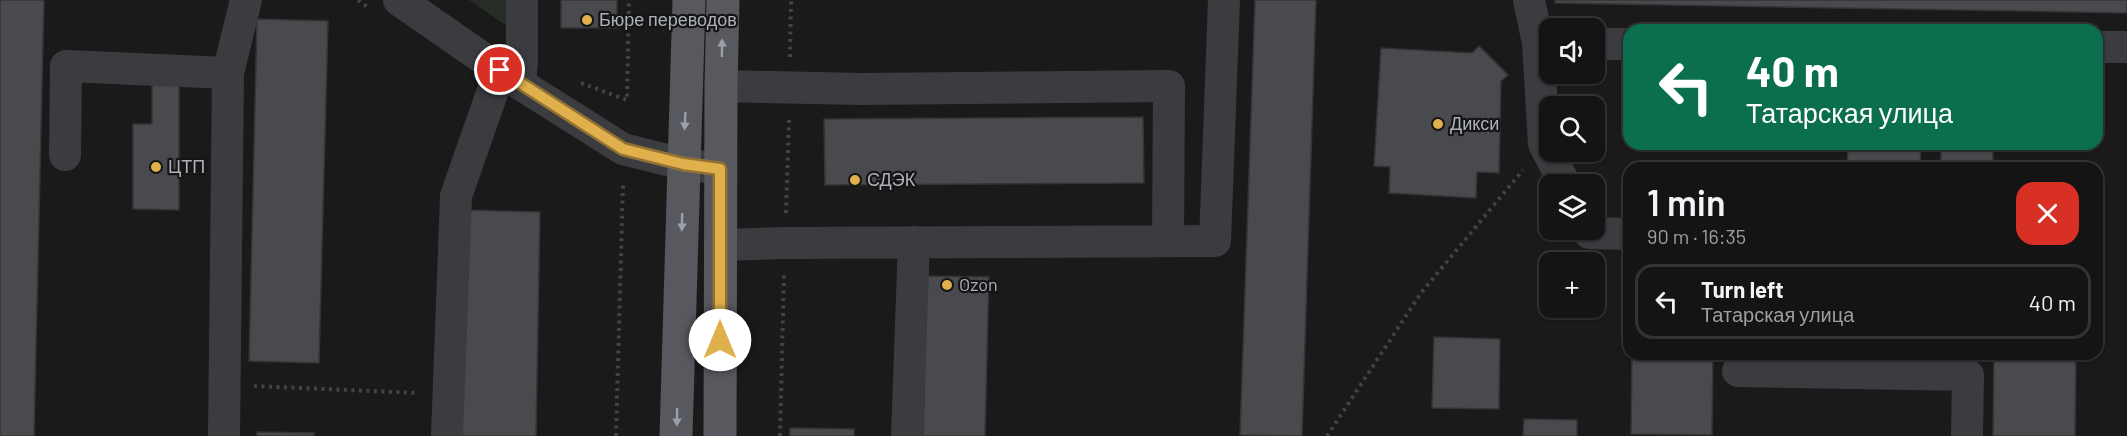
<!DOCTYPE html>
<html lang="en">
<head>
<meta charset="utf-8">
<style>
	:root { --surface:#141414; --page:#212122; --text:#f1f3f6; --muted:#9d9ea0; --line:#333334 }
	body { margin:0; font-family:Barlow,sans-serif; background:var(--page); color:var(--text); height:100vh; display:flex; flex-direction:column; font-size:22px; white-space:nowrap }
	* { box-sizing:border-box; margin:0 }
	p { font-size:20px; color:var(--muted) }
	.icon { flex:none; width:33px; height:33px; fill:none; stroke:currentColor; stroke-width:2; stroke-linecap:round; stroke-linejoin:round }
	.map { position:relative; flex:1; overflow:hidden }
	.sheet { position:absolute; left:1623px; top:162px; width:480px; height:198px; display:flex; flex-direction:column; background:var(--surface); border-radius:18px; box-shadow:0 2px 4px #0004,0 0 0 2px var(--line) }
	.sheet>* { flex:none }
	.guide { position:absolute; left:1623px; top:24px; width:480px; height:126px; border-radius:18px; box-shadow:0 2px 4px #0004,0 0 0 2px var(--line); background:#0b6e4f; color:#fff; overflow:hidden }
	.fabs { position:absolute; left:1539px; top:18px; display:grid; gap:12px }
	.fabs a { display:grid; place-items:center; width:66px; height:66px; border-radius:12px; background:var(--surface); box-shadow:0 2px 4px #0004,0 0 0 2px var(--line); font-size:30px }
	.pin { position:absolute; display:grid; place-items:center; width:51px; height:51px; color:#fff; margin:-26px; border:3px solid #fff; border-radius:50%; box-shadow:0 2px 6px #0007 }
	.me { position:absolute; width:66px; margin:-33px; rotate:0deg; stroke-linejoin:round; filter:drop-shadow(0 0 4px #0008) }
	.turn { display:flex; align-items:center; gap:21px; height:126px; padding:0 24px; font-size:27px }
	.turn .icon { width:78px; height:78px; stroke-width:2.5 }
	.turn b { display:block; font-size:42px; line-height:51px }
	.round { display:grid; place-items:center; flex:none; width:63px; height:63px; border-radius:18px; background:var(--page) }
	.overview { display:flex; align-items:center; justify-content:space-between; height:102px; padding:0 24px }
	h1 { font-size:36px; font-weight:600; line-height:45px }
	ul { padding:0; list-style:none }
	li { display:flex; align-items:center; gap:18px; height:75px; margin:0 12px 9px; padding:0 12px; border:3px solid var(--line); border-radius:18px }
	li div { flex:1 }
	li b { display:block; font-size:22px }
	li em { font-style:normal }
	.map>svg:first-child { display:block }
	.green { fill:#262d27 }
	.building { fill:#494a4e; stroke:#343437; stroke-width:1.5 }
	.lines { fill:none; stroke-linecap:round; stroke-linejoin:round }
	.path { stroke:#414347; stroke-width:4; stroke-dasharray:3 4.5; stroke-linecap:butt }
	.minor { stroke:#3b3c40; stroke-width:32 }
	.major { stroke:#57595f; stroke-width:33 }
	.oneway { fill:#9c9fa8 }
	.route-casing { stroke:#927232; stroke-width:15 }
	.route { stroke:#e0b04d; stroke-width:10 }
	.poi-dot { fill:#e0b04d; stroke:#151516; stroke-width:2 }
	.labels { text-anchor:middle; stroke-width:4.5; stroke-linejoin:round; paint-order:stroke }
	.poi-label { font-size:18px; fill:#adb1ba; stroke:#151516; text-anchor:start }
</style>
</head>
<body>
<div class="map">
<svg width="2127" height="436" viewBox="0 0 2127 436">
	<rect width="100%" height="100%" fill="#1a1a1b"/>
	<path class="green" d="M469 0H509L510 28Z"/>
	<path class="building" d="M0 0H44L34 436H0Z
		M561 0H617V28H561Z
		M1255 0H1316L1302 436 1240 435Z
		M1555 0H2127V13L1555 3Z
		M257 19 328 21 319 363 249 361Z
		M1479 46 1508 75 1501 81 1499 173 1477 172 1476 198 1389 193 1390 167 1374 166 1381 48 1472 53Z
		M152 82H179V210L133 209V124H152Z
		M1143 117 1144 183 825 185 824 119Z
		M1848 144H1921L1920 168H1847Z
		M1941 144H1993V168H1941Z
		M466 210 540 212 536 436H462Z
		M927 276 989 277 985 436H923Z
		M1434 337 1500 339 1499 409 1432 408Z
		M1632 354H1713L1712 435 1631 434Z
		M1994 354H2076L2075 436H1993Z
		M1524 419 1577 420V436H1523Z
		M790 428 854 429V436H790Z
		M257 432 314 433V436H257Z"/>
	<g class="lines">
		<path class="path" d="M358 0 369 8
			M790 57 791 0
			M581 83 627 100 629 0
			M786 213 789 119
			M254 386 418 393
			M616 436 623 184 622 183
			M780 436 784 275
			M1327 436 1421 293 1523 170"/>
		<path class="minor" d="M399 0 520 84 623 149 683 164 720 169
			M1529 0 1538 43 1544 144 1565 184
			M1594 44H1629
			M2097 47H2127
			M520 84 522 61V0
			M721 86 861 89 1169 86 1168 241
			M65 155 66 66 228 73 246 0
			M1588 230 1589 233 1629 234
			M720 245 785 243 1215 241 1224 0
			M1738 371 1968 375 1967 436
			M224 436 228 73
			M447 436 456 196 500 70
			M907 436 914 242"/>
		<path class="major" d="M676 436 689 0
			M720 436 721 86 723 0"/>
	</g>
	<defs><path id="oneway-solid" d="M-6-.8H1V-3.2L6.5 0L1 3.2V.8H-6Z" transform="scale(1.5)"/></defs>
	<g class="oneway">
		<use href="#oneway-solid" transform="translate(722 48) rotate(-89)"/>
		<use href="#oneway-solid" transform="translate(685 121) rotate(93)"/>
		<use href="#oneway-solid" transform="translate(682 222) rotate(91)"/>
		<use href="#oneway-solid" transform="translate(677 417) rotate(91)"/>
	</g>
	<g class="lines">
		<defs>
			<path id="route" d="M500 70 623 149 683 164 720 169V340"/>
		</defs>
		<use href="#route" class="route-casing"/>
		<use href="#route" class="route"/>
	</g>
	<g class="poi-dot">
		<circle cx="587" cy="20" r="6"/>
		<circle cx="1438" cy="124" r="6"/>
		<circle cx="156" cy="167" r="6"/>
		<circle cx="855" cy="180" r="6"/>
		<circle cx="947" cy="285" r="6"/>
	</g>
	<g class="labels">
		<g class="poi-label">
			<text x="599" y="26">Бюре переводов</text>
			<text x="1450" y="130">Дикси</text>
			<text x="168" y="173">ЦТП</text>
			<text x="867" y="186">СДЭК</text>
			<text x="959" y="291">Ozon</text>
		</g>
	</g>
</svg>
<div class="fabs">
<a><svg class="icon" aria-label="sound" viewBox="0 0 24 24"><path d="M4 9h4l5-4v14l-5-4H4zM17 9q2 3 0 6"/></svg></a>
<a><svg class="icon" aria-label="search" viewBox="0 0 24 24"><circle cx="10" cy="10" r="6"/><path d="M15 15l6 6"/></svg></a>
<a><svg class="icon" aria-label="layers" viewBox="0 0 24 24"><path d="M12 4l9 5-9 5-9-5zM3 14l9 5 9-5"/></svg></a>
<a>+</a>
</div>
<div class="pin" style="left:500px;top:70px;background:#d93025"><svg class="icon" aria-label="arrive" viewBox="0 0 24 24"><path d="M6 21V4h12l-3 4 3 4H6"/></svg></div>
<svg class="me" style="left:720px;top:340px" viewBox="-20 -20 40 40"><circle r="19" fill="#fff"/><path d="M0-13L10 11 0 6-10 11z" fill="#e0b04d"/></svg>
<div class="guide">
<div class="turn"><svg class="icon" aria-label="left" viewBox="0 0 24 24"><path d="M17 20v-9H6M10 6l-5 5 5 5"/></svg><div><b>40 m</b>Татарская улица</div></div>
</div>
<section class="sheet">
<div class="overview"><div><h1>1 min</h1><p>90 m · 16:35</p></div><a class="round" style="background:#d93025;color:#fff"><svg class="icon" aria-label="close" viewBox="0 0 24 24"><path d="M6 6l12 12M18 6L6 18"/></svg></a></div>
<ul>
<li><svg class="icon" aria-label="left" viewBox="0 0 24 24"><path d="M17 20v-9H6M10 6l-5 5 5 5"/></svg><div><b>Turn left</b><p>Татарская улица</p></div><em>40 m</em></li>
</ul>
</section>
</div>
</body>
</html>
